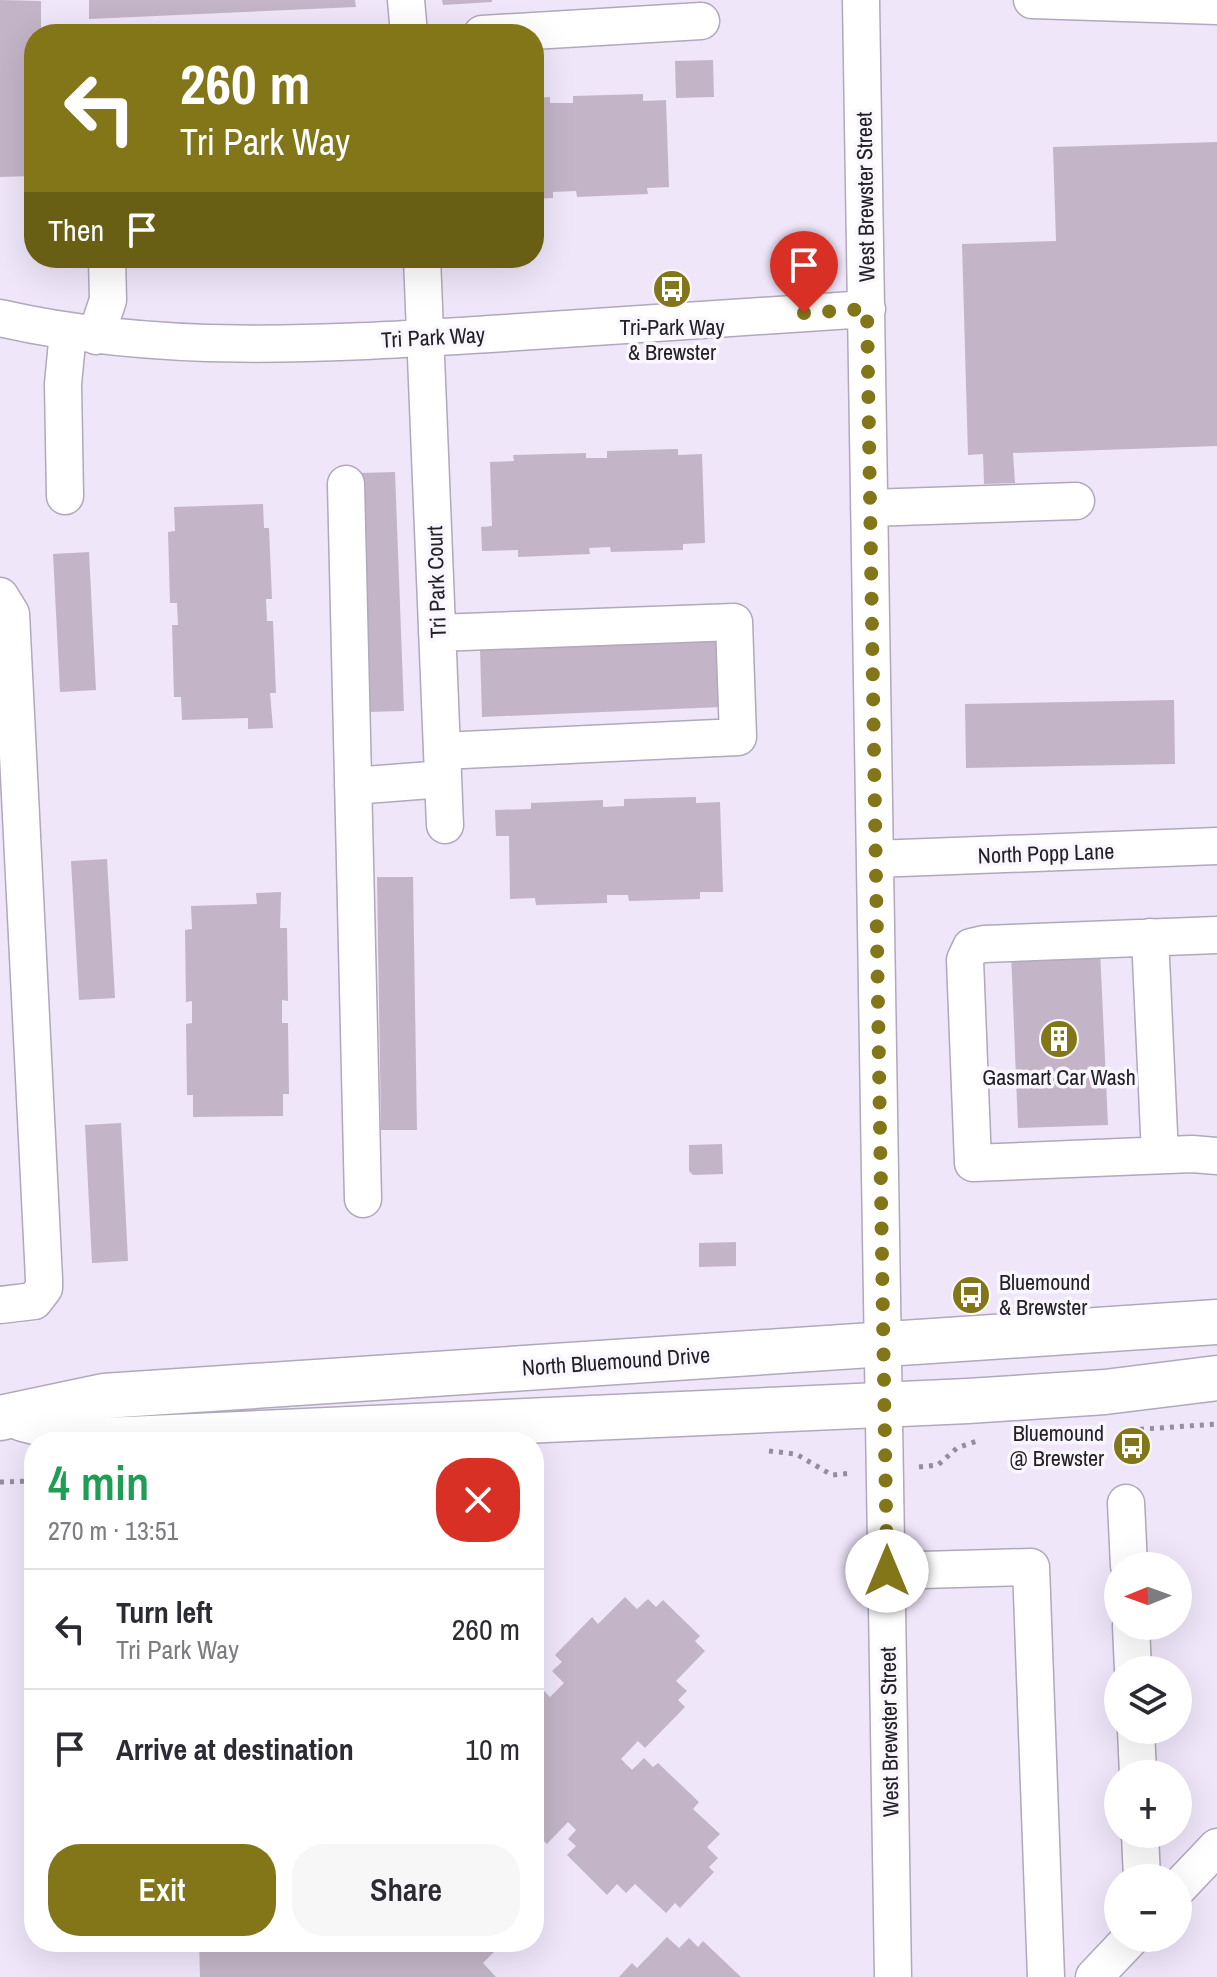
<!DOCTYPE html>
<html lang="en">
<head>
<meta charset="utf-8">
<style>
	:root { --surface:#fff; --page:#f7f7f7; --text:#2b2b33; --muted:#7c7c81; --line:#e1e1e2; --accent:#827619 }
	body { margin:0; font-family:"Archivo Narrow",sans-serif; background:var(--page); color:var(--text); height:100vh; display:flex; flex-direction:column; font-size:30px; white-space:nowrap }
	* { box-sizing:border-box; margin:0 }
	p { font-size:26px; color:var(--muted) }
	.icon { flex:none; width:44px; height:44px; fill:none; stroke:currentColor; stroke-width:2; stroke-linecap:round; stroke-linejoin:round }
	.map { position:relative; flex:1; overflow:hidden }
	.panel { position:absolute; left:24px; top:1432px; width:520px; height:520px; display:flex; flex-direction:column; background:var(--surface); border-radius:32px; box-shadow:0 8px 32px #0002 }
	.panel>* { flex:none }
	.top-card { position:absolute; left:24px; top:24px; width:520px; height:244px; border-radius:32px; box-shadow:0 8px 32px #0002; background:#827619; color:#fff; overflow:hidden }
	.needle { width:52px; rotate:269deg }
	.buttons { position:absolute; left:1104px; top:1552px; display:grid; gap:16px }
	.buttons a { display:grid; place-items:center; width:88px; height:88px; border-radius:50%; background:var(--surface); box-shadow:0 8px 32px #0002; font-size:40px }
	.pin { position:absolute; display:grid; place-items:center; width:68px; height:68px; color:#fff; margin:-82px -34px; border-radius:50% 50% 50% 0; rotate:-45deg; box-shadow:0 0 8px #0007 }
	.pin .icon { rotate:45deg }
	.me { position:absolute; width:88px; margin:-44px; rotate:0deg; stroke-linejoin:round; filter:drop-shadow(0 0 6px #0008) }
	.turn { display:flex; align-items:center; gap:28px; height:168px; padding:0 24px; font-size:36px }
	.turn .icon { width:104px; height:104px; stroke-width:2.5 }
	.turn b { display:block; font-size:56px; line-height:68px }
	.then { display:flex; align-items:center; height:76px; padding:0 24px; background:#0003; gap:16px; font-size:30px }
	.round { display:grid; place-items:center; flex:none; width:84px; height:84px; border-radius:32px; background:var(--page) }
	.headline { display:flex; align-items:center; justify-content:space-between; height:136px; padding:0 24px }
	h1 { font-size:48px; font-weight:600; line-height:60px; color:#1e9e55 }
	.action { display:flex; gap:16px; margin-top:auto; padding:16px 24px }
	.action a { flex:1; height:92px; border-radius:32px; background:var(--accent); color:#fff; font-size:32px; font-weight:600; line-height:92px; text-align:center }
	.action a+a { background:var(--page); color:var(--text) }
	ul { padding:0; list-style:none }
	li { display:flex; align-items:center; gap:24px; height:120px; padding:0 24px; border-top:2px solid var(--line) }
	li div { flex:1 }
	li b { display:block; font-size:30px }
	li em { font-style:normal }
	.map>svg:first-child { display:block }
	.building { fill:#c3b5c7 }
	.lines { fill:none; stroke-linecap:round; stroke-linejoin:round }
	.minor-casing { stroke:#b0a8bb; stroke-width:39 }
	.major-casing { stroke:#b0a8bb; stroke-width:47 }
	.path { stroke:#948e9c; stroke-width:5; stroke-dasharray:4 6; stroke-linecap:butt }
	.minor { stroke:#fff; stroke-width:36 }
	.major { stroke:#fff; stroke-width:44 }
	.route { stroke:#827619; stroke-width:14; stroke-dasharray:0 25.2 }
	.labels { text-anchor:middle; stroke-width:7; stroke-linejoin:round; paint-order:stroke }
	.street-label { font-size:22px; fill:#232027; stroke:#faf6fe }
	.poi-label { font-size:22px; fill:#232027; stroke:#faf6fe }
</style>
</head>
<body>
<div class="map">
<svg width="1217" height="1977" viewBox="0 0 1217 1977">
	<rect width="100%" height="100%" fill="#efe6fa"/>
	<path class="building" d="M0 0 41 1V34H34V176L0 177Z
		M89 0H355L356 7 89 19Z
		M442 0H492V2L443 5Z
		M713 60 714 97 676 98 675 61Z
		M643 94V101L666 100 669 187 647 188 648 194 577 197 576 191 553 192V198L534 199V98L550 97V103H573V96Z
		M1217 142V446L1013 453 1015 483 984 484 983 454 968 455 962 244 1056 241 1053 147Z
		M678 449V455L702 454 705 543 683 544V550L611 552 610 547 589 548 590 554 518 557V550L482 551 481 527 492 526 490 462 514 461 513 455 586 453V458H607V451Z
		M395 472 404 711 367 712 358 473Z
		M263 504 264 528H269L272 599H266L267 621H273L276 693H270L273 728 248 729V718L182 720 181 697H174L172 625H178L177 603H170L168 532 175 531 174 507Z
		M89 552 96 690 60 692 53 554Z
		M717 638 721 707 482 717 480 649Z
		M1174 700 1175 764 966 768 965 704Z
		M696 797V803L720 802 723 892H700V899L629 901 628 895H607V903L536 905 535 898 510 899 509 836H496L495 810 531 809V803L603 800V807L624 806V799Z
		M107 859 115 998 79 1000 71 861Z
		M377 877H413L417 1130H381Z
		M281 892 280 928H287L288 1001 282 1000V1023H288L289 1094H283V1116L193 1117V1095H187L186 1024 192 1023V1001L186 1002 185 930 192 929 191 906 257 904 256 893Z
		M1100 949 1108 1125 1018 1128 1011 952Z
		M121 1123 128 1261 92 1263 85 1125Z
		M722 1144 723 1174 693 1175 689 1171V1145Z
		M736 1242V1266L699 1267V1243Z
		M625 1597 637 1609 648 1599 656 1607 663 1600 700 1636 695 1641 705 1651 676 1681 687 1691 678 1700 685 1707 645 1748 638 1741 621 1759 632 1770 644 1758 653 1767 658 1763 699 1802 693 1809 720 1834 707 1847 718 1858 709 1867 714 1872 680 1908 675 1903 666 1913 635 1884 626 1893 617 1884 607 1895 567 1855 576 1846 568 1839 576 1830 568 1822 547 1844 534 1832V1681L550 1697 564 1683 552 1671 562 1662 555 1655 592 1617 598 1624Z
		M667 1937 679 1948 689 1938 698 1947 703 1941 741 1977H619L632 1963 637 1968Z
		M199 1942H504L483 1963 496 1977H200Z"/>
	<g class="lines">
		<defs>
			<path id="minor" d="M406 0 409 34
				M861 0 893 1977
				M1032 0 1217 6
				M482 34 701 21
				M422 258 445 825
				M0 318C162 355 326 344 490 334 616 326 741 317 867 309
				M96 336 108 300 107 258
				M346 484 363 1199
				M65 496 63 384 68 332
				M869 508 1076 501
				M0 596 11 614 44 1279V1288L34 1301 0 1305
				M437 633 734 622 738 737 442 751
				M353 786 443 779
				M875 859 1217 846
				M1217 935 984 944 971 947 965 960 973 1163 1192 1154 1217 1156
				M1150 937 1160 1155
				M1126 1503 1129 1566
				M887 1571 1031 1567 1046 1977
				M1131 1626 1133 1670
				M1136 1730 1138 1774
				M1140 1834 1142 1878
				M1178 1888 1217 1847
				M1094 1977 1131 1938"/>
			<path id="major" d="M0 1418 104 1396 1217 1322
				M23 1419 105 1440 968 1401 1105 1392 1217 1378"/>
		</defs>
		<use href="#minor" class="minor-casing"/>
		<use href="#major" class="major-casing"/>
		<path class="path" d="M1130 1430 1217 1424
			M769 1451 796 1454 832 1475 853 1473
			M919 1467 938 1465 957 1448 977 1441
			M0 1482 34 1481"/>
		<use href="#minor" class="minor"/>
		<use href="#major" class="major"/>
	</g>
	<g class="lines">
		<path class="route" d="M804 313 867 309 887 1571"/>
	</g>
	<defs>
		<symbol id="bus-disc" viewBox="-11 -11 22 22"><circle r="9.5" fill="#827619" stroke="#faf6fe"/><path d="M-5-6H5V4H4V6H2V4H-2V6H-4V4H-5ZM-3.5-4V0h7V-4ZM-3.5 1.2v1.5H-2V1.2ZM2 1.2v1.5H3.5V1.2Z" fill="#fff"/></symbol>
		<symbol id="building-disc" viewBox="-11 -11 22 22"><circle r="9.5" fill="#827619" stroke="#faf6fe"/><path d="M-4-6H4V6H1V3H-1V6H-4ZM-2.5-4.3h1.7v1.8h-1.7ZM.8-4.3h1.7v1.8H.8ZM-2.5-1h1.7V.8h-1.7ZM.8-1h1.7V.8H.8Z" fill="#fff"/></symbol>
	</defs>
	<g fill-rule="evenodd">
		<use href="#bus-disc" x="650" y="267" width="44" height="44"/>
		<use href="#building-disc" x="1037" y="1017" width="44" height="44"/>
		<use href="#bus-disc" x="949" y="1273" width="44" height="44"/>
		<use href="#bus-disc" x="1110" y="1424" width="44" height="44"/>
	</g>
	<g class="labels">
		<g class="street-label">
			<text transform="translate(865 197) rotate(-91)" y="8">West Brewster Street</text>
			<text transform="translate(433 337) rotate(-3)" y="8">Tri Park Way</text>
			<text transform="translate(436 582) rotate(-92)" y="8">Tri Park Court</text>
			<text transform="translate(1046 853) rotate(-2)" y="8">North Popp Lane</text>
			<text transform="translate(616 1361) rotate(-4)" y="8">North Bluemound Drive</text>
			<text transform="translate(889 1732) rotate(-91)" y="8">West Brewster Street</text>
		</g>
		<g class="poi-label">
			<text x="672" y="335">Tri-Park Way<tspan x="672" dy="25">&amp; Brewster</tspan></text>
			<text x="1059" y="1085">Gasmart Car Wash</text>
			<text x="999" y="1290" text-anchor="start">Bluemound<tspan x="999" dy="25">&amp; Brewster</tspan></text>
			<text x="1104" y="1441" text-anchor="end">Bluemound<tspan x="1104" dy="25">@ Brewster</tspan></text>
		</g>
	</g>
</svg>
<div class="buttons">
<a><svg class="needle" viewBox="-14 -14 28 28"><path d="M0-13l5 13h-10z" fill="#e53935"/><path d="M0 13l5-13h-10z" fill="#7c7c81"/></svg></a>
<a><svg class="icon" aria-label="layers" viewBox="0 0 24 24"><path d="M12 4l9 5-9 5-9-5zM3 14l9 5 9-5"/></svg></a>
<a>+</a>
<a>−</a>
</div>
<div class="pin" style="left:804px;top:313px;background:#d93025"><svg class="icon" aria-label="arrive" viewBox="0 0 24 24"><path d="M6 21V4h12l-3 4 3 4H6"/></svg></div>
<svg class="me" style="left:887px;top:1571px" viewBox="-20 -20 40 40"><circle r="19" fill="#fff"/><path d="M0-13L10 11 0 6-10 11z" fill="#827619"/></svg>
<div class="top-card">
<div class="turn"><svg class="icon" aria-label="left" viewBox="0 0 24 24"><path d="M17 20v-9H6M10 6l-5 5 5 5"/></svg><div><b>260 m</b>Tri Park Way</div></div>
<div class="then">Then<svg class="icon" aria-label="arrive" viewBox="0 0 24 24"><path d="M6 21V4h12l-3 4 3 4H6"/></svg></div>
</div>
<section class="panel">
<div class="headline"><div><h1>4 min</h1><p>270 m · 13:51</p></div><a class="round" style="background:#d93025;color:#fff"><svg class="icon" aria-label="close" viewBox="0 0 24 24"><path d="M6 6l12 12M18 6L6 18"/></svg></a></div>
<ul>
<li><svg class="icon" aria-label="left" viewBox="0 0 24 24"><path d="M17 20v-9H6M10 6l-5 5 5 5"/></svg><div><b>Turn left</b><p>Tri Park Way</p></div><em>260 m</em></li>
<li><svg class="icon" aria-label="arrive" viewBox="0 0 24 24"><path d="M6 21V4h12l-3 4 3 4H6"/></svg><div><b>Arrive at destination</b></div><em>10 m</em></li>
</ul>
<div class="action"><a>Exit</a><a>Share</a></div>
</section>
</div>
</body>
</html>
